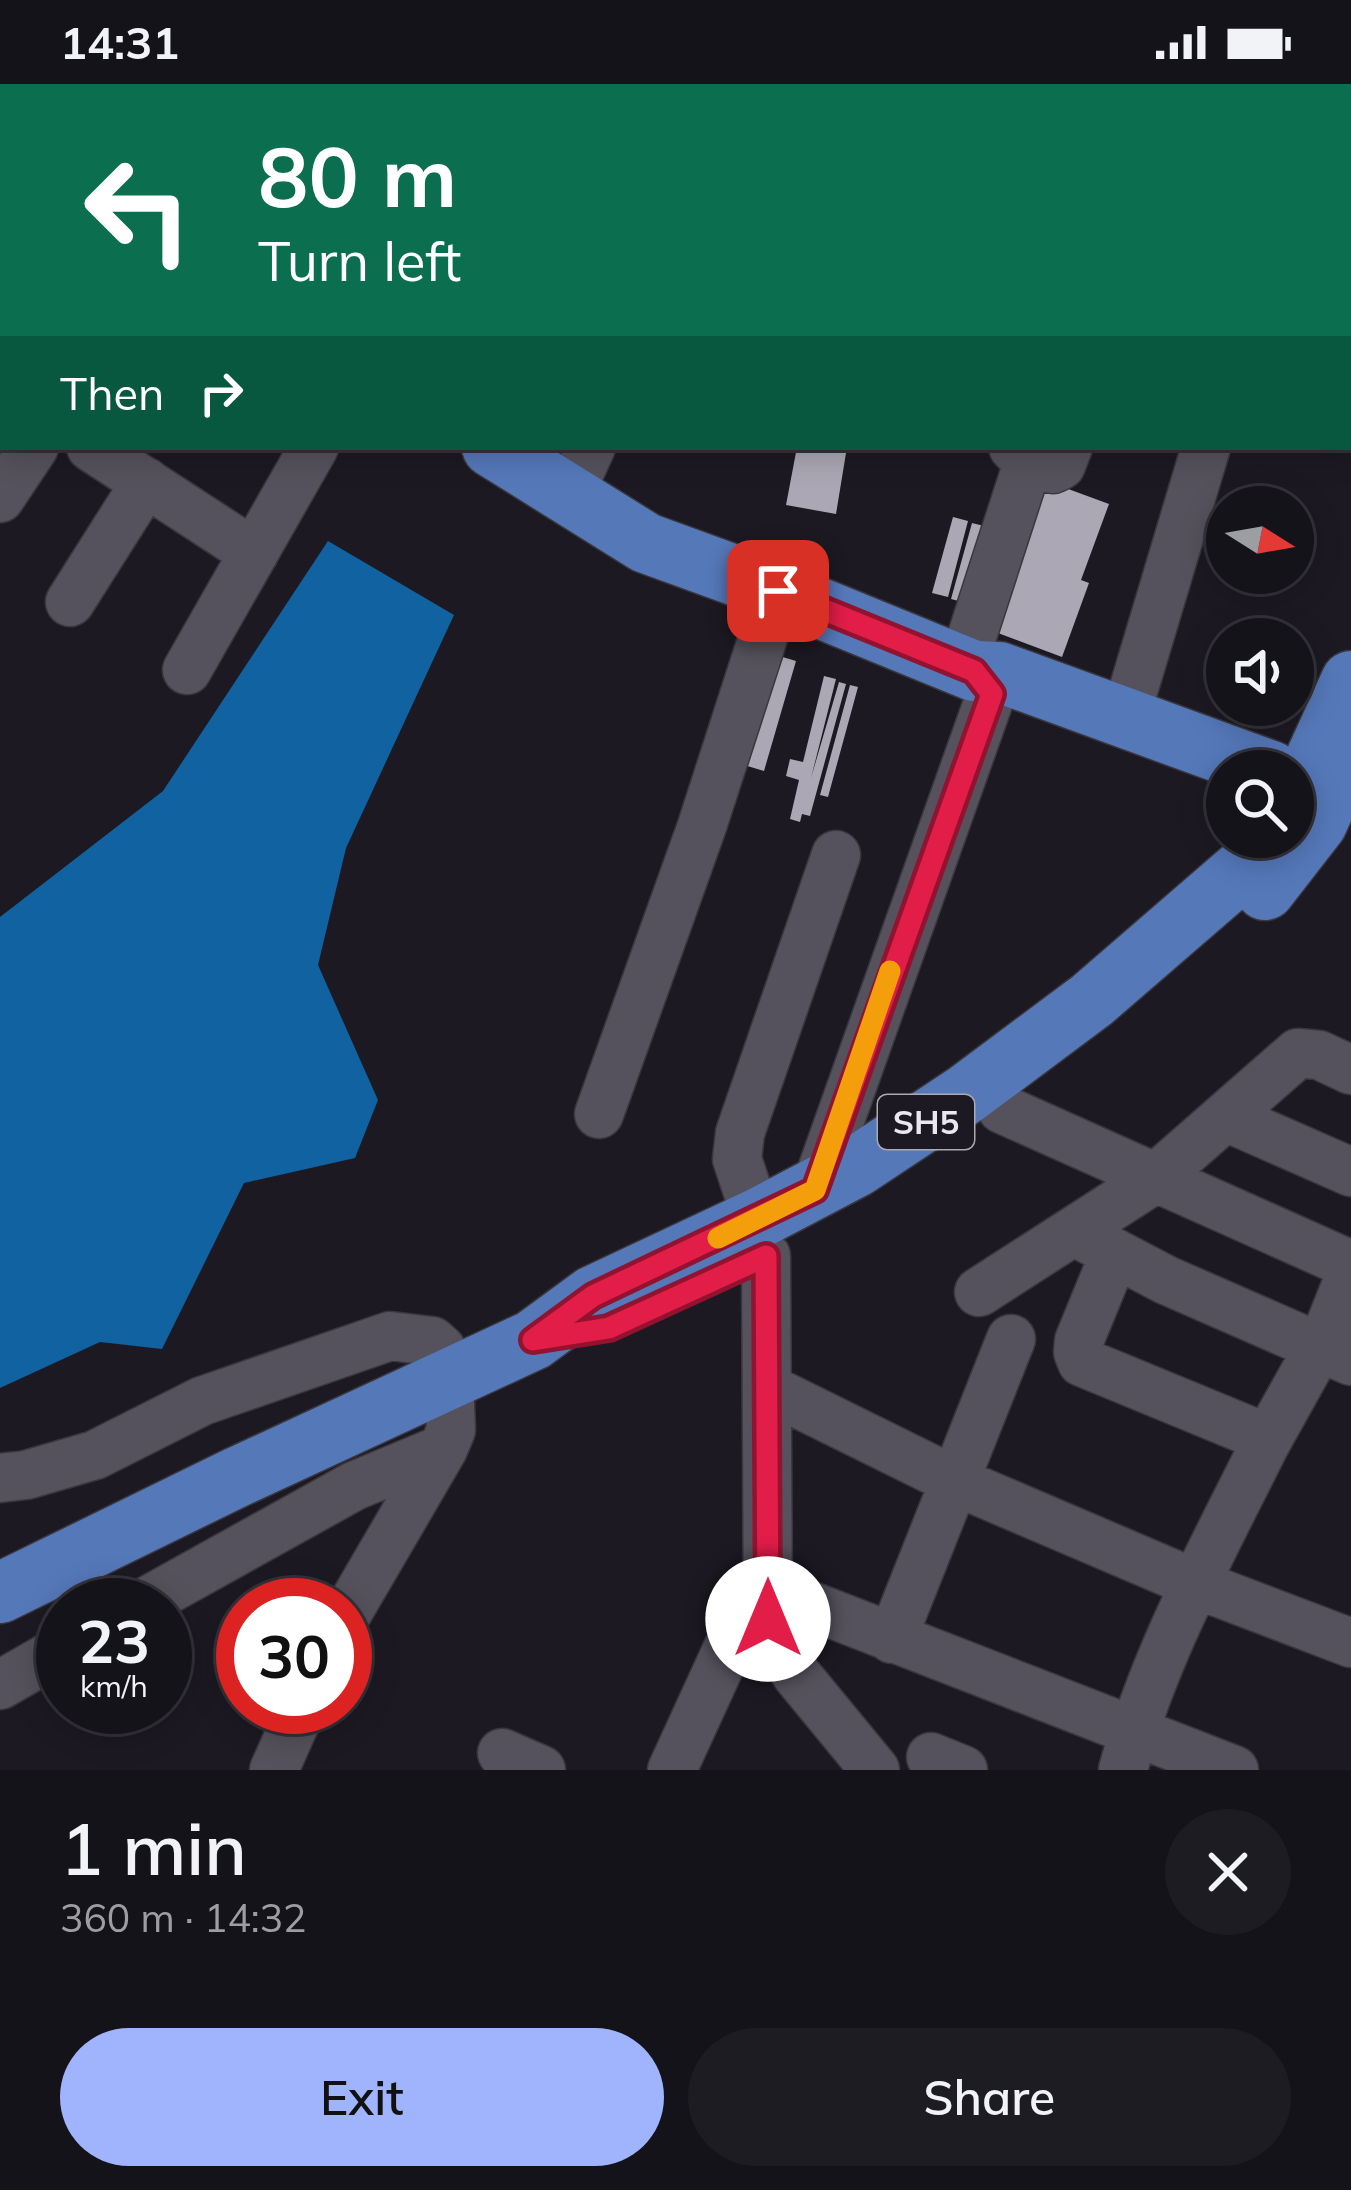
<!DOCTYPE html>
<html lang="en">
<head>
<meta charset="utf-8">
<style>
	:root { --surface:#15131a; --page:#1e1c23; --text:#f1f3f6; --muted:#9d9ea2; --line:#343239; --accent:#a0b3fd }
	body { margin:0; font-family:Mulish,sans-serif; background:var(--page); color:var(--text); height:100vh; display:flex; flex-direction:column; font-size:45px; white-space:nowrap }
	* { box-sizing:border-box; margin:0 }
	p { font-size:39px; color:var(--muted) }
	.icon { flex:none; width:66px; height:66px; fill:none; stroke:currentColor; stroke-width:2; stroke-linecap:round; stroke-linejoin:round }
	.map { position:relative; height:1686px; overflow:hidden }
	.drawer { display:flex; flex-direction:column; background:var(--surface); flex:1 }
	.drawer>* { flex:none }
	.banner { position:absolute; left:0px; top:0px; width:1353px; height:366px; box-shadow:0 6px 30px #0003,0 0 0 3px var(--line); background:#0b6e4f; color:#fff; overflow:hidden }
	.needle { width:78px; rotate:101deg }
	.fabs { position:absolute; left:1206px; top:402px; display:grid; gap:24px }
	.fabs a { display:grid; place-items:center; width:108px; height:108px; border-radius:50%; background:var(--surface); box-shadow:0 6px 30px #0003,0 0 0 3px var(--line); font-size:60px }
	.speed { position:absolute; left:36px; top:1494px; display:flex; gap:24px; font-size:60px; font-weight:700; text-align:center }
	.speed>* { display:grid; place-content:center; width:156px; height:156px; border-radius:50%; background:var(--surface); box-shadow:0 6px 30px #0003,0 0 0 3px var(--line); line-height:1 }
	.speed small { font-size:30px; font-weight:400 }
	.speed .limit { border:18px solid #d22; background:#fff; color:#111 }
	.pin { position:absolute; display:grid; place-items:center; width:102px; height:102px; color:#fff; margin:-51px; border-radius:24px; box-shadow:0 6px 18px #0006 }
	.me { position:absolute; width:132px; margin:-66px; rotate:0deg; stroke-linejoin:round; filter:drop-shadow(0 0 9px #0008) }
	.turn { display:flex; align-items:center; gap:42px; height:252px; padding:0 60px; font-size:54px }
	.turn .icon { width:156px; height:156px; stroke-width:2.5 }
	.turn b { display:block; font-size:84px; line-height:102px }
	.then { display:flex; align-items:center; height:114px; padding:0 60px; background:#0003; gap:24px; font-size:45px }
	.round { display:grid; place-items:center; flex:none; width:126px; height:126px; border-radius:63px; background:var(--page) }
	.head { display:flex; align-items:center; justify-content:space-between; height:204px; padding:0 60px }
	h1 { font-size:72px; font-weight:600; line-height:90px }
	.cta { display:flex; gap:24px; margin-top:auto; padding:24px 60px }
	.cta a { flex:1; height:138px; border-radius:72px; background:var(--accent); color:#111; font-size:48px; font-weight:600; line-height:138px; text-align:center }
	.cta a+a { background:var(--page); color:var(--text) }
	.status { display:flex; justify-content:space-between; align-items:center; height:84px; padding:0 60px; background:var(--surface); direction:ltr }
	.status svg { height:33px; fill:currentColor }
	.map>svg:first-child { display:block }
	.water { fill:#1062a0 }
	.building { fill:#aba7b4 }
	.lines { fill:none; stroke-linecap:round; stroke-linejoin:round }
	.minor-casing { stroke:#39373e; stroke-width:51 }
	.major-casing { stroke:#39373e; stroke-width:63 }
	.minor { stroke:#55525d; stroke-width:48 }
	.major { stroke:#5578b9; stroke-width:60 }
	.route-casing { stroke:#92132f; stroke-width:30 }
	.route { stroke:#e11d48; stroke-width:21 }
	.slow { stroke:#f59e0b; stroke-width:21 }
	.labels { text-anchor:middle; stroke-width:12; stroke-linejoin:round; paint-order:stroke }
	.shield { fill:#1c1922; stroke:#acaab1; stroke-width:3 }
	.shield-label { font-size:33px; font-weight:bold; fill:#eae8ee }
</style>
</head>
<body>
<div class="status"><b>14:31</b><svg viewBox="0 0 49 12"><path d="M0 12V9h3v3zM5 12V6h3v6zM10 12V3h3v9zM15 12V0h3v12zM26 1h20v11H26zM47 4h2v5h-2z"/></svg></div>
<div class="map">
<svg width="1351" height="1686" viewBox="0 0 1351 1686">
	<rect width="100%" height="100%" fill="#1c1922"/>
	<path class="water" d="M328 457 454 531 346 764 318 881 378 1016 355 1074 244 1099 162 1265 100 1258 0 1304V833L163 707Z"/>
	<path class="building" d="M797 363H847L836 430 786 421Z
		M1033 392 1109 420 1081 496 1089 499 1062 573 979 542Z
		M953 433 968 437 948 513 932 509Z
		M972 439 988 443 966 519 951 515Z
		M776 571 796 577 764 687 744 681Z
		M824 592 836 595 811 694 839 598 846 600 810 732 802 730 800 738 790 735 799 696 786 692 790 675 803 678Z
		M850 601 858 603 828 713 820 711Z"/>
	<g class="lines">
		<defs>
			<path id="minor" d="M393 0 395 3
				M490 0 496 3
				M781 0 788 3
				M1094 0 1101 3
				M0 304 3 306
				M91 363 254 469
				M1025 380 1053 385 1061 381 1068 363
				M569 411 591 363
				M0 414 34 363
				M70 518 146 398
				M962 583 1026 385 1024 374 1013 363
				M187 586 314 363
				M1125 634 1206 363
				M1002 1025 1351 1181
				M599 1030 702 742 778 507
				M1226 1033 1351 1088
				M815 1106 999 588
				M757 1135 737 1075 740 1049 836 771
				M1088 1155 1166 1196 1351 1277
				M1115 1169 1079 1257 1078 1268 1082 1278 1247 1346 1265 1360C1213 1465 1153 1573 1123 1686
				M766 1172 768 1535 796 1590 875 1686
				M979 1208 1153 1096 1298 969 1319 971 1351 986
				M767 1304 955 1397 1196 1500 1351 1559
				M1265 1360 1328 1247 1351 1189
				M0 1394 26 1391 95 1371 202 1317 390 1252 432 1257 441 1265 449 1294 451 1346 443 1365 354 1402 140 1521
				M345 1533 443 1365
				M892 1555 1011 1255
				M0 1601 63 1565
				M502 1669 541 1686
				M931 1673 963 1686
				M274 1686 302 1623
				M672 1686 727 1566 768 1505 1234 1686"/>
			<path id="major" d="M0 47 3 49
				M492 363 646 459 778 507 974 587 999 588 1271 687
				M1304 700 1351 597
				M1265 806 1317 739 1351 666
				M0 1509 235 1394 533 1256 593 1212 757 1135 856 1083 966 1010 1092 916 1263 768 1273 753"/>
		</defs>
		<use href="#minor" class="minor-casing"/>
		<use href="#major" class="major-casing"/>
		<use href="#minor" class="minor"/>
		<use href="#major" class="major"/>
	</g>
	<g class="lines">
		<defs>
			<path id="route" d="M768 1535 766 1172 609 1244 533 1256 593 1212 815 1106 992 610 974 587 778 507"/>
		</defs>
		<use href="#route" class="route-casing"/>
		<use href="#route" class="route"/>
		<path class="slow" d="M718 1154 815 1106 890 887"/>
	</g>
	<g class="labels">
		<rect class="shield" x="878" y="1011" width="96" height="54" rx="9"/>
		<g class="shield-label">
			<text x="926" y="1050">SH5</text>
		</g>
	</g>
</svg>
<div class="fabs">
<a><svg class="needle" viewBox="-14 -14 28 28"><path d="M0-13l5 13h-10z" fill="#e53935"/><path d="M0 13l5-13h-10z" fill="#9d9ea2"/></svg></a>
<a><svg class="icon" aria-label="sound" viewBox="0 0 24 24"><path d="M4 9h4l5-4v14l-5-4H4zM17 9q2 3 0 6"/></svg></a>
<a><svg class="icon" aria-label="search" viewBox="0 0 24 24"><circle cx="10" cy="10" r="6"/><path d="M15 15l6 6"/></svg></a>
</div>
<div class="speed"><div>23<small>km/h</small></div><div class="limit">30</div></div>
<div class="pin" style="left:778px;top:507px;background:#d93025"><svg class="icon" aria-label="arrive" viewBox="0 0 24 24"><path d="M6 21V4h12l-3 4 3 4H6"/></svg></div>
<svg class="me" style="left:768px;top:1535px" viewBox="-20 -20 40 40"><circle r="19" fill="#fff"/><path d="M0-13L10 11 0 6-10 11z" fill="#e11d48"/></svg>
<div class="banner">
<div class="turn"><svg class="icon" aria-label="left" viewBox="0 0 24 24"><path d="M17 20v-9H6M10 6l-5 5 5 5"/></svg><div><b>80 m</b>Turn left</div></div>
<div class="then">Then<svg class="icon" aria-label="right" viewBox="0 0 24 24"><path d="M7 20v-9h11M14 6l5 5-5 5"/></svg></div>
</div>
</div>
<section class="drawer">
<div class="head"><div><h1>1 min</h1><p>360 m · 14:32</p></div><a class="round"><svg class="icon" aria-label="close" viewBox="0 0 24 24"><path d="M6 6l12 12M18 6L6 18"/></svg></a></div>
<div class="cta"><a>Exit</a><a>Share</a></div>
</section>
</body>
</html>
